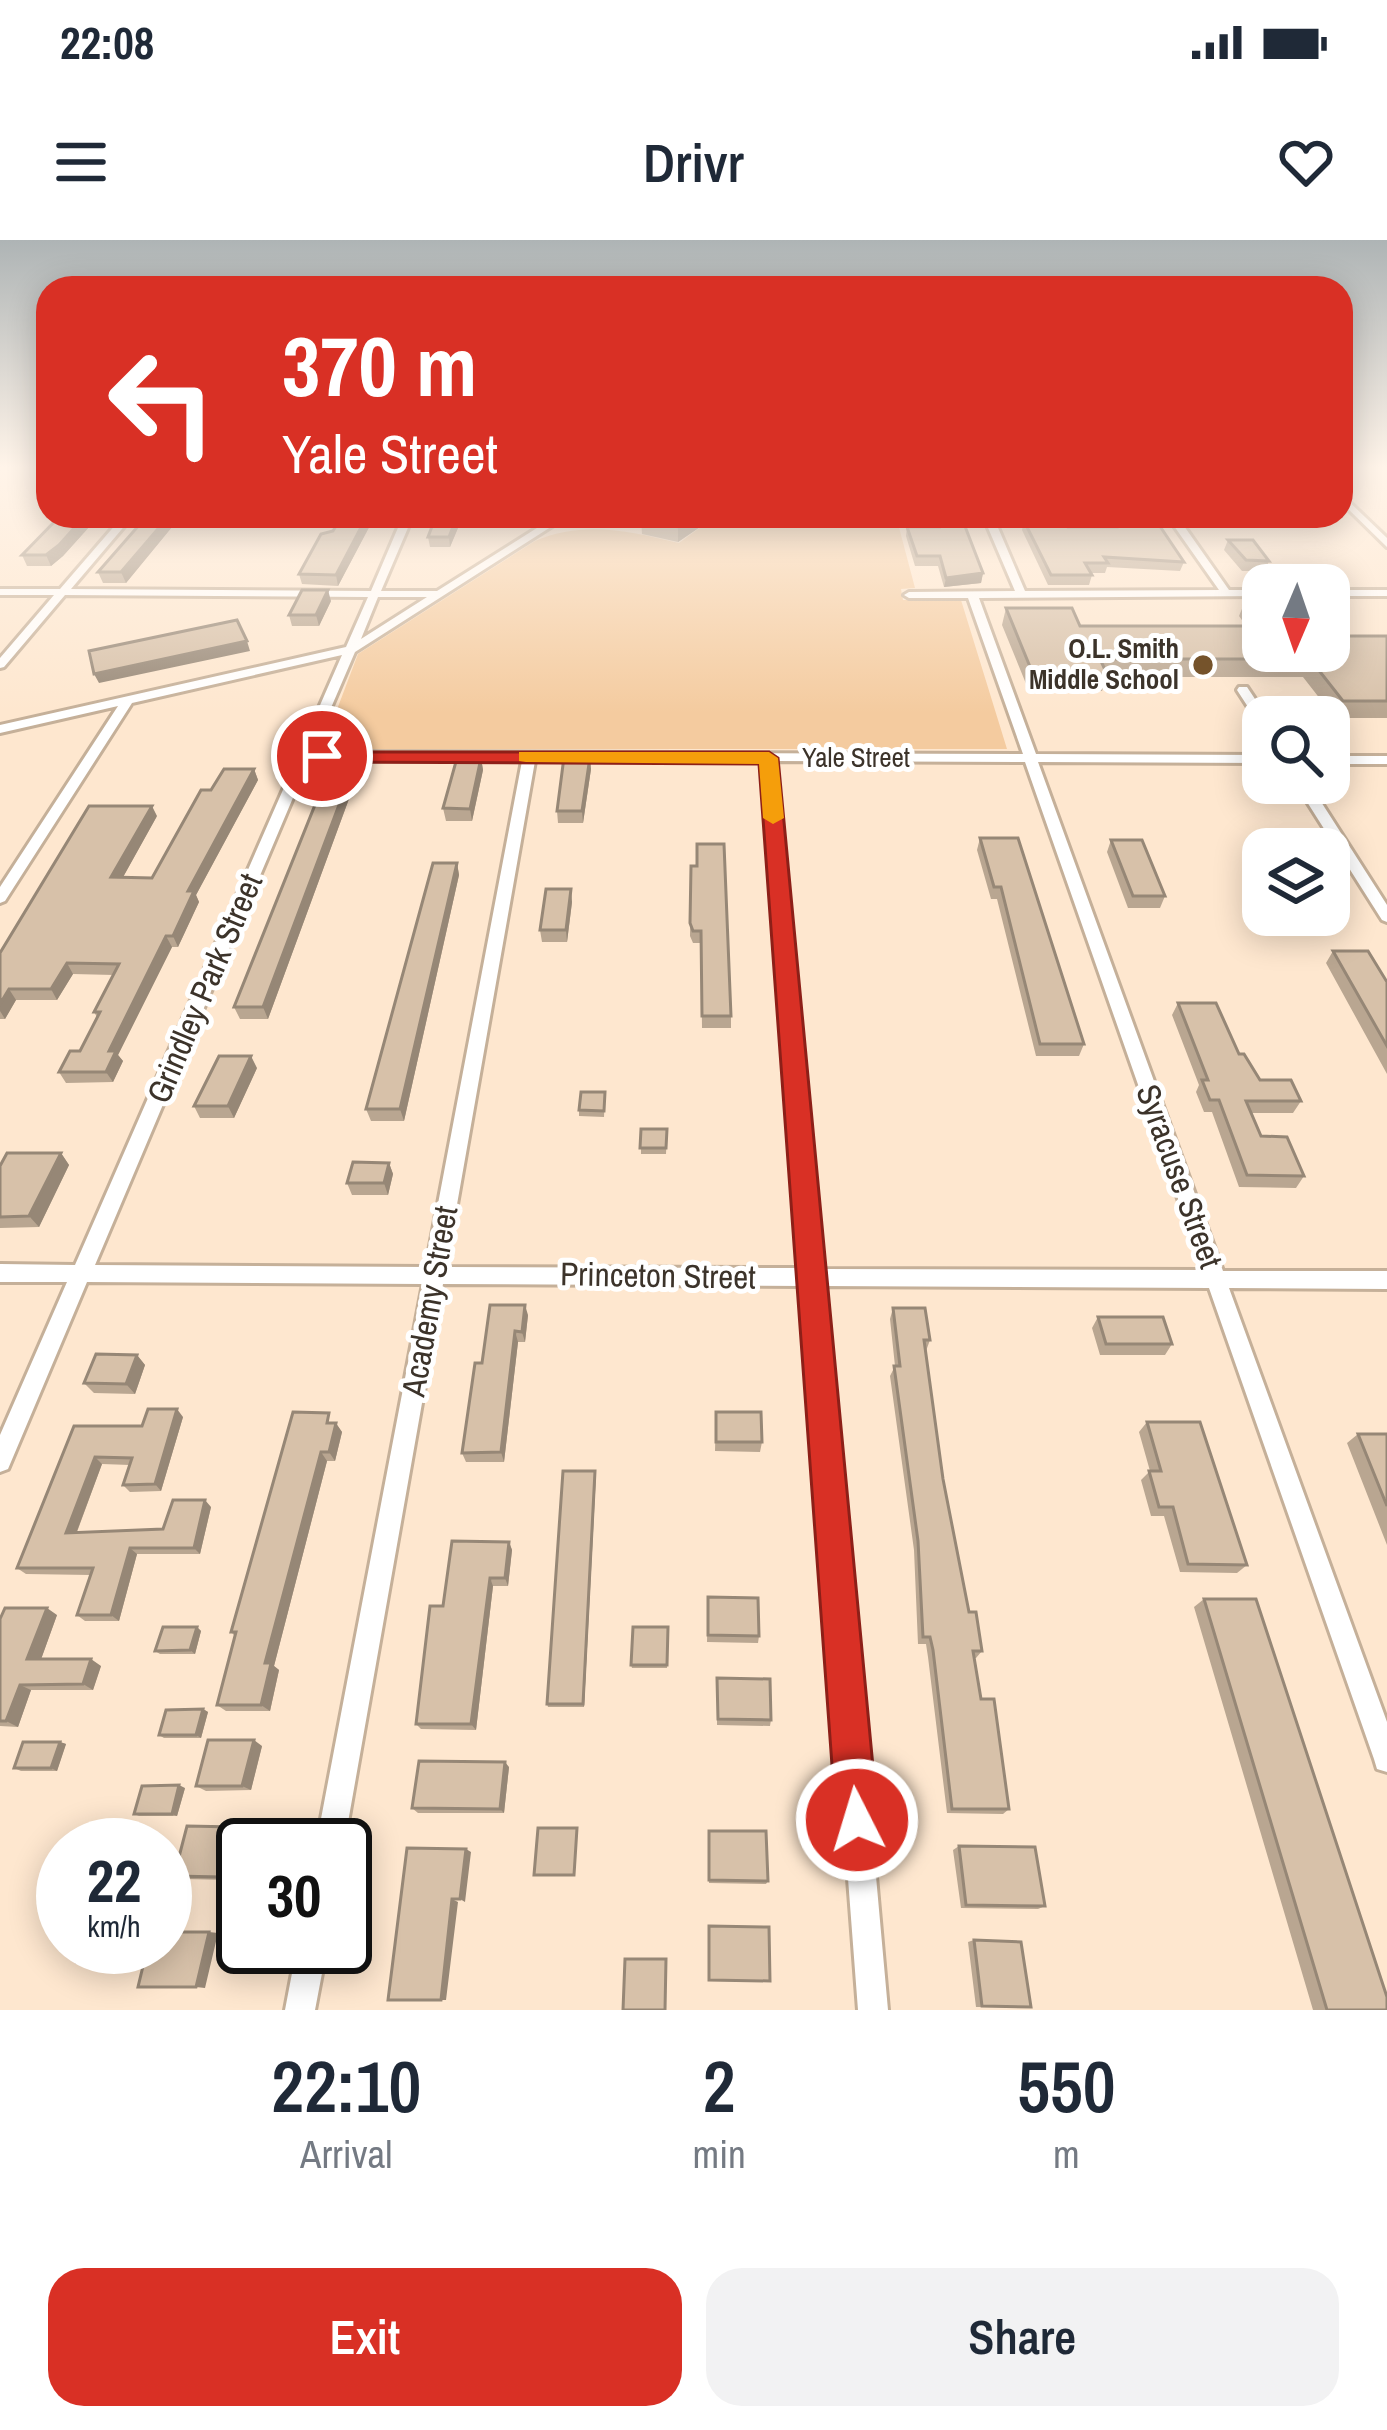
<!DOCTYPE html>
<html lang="en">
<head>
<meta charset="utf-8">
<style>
	:root { --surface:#fff; --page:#f2f2f3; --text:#1f2937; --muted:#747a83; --accent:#d93025 }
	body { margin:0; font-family:"Archivo Narrow",sans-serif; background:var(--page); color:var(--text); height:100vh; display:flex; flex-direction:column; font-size:45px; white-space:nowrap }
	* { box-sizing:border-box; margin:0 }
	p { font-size:39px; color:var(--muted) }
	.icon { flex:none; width:66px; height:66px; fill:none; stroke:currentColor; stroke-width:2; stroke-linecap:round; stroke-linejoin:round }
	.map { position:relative; height:1770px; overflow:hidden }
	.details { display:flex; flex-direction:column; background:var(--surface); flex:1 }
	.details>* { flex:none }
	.guide { position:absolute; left:36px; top:36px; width:1317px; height:252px; border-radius:36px; box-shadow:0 6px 30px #0003; background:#d93025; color:#fff; overflow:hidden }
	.needle { width:78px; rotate:182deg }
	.controls { position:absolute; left:1242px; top:324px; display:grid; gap:24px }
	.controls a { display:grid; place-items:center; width:108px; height:108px; border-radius:24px; background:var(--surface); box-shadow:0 6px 30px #0003; font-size:60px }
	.speed { position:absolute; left:36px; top:1578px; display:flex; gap:24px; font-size:60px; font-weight:700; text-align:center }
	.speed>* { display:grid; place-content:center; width:156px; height:156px; border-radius:50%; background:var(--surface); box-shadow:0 6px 30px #0003; line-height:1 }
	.speed small { font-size:30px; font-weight:400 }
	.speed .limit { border:6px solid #111; border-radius:18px; background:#fff; color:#111 }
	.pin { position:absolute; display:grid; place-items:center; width:102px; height:102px; color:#fff; margin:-51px; border:6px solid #fff; border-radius:50%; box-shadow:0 3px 12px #0007 }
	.me { position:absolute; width:132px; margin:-66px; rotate:355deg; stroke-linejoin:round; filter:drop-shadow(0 0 9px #0008) }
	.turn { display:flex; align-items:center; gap:42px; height:252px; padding:0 48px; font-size:54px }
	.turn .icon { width:156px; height:156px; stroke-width:2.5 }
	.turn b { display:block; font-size:84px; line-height:102px }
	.eta { display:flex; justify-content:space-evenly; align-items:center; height:204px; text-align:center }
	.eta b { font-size:72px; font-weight:600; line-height:84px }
	.primary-button { display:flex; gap:24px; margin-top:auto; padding:24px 48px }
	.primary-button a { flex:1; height:138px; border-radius:36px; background:var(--accent); color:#fff; font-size:48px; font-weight:600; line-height:138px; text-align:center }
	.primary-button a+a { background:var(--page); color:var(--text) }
	.status { display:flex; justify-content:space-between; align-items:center; height:84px; padding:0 60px; background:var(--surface); direction:ltr }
	.status svg { height:33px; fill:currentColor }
	header { display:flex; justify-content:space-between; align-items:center; height:156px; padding:0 48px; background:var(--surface); font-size:54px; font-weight:600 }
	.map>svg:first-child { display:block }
	.green { fill:#f4cb9f }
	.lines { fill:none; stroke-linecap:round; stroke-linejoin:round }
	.minor-casing { stroke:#c5b099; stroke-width:6 }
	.minor { fill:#fff; fill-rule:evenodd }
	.wall { fill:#b9a691 }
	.shaded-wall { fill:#968776 }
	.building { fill:#d7c1a9; stroke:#968776; stroke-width:3 }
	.route { fill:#d93025; stroke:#8d1f18; stroke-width:3 }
	.slow { fill:#f59e0b }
	.poi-dot { fill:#75532b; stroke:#fff; stroke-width:4.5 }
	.labels { text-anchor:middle; stroke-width:10; stroke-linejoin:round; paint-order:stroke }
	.far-poi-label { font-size:27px; font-weight:bold; fill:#3c332a; stroke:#fff; text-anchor:end }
	.far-street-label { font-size:27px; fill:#3c332a; stroke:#fff }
	.street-label { font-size:33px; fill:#3c332a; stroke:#fff }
</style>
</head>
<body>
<div class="status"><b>22:08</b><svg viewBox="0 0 49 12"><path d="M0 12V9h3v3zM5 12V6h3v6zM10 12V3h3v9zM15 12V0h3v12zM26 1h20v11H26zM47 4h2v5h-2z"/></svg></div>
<header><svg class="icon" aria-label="menu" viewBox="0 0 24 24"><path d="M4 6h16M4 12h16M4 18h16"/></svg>Drivr<svg class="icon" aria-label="heart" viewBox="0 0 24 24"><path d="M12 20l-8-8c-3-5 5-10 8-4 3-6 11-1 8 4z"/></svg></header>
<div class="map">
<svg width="1387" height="1770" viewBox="0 0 1387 1770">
	<rect width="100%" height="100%" fill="#fee7cf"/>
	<path class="green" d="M716 276 762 286 775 276H896L915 348 901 349 903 360H961L1007 509H322L358 414 535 301C584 280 629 291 679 303Z"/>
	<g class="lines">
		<defs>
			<path id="minor" d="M1341 254 1387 298V307L1341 262Z
				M123 276H133L71 349 371 351 403 276H413L381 351H437L556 276H568L355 412 312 512 1023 514 968 358H909L904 355 909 352 1015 351 983 276H993L1025 351 1219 350 1167 276H1177L1229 350H1263V356L979 358 1036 514 1263 515V523L1038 522 1223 1031H1387V1049L1229 1048 1387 1482V1532L1377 1529 1374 1519 1209 1048 823 1046 888 1770H858L803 1046 443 1044 344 1605H316L423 1044 87 1042 8 1229 0 1232V1195L67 1042H0V1024L75 1025 342 415 132 463 5 661 0 663V647L118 466 0 493V485L346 407 368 357 65 355 4 427 0 428V418L54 355H0V349H60ZM378 357H427L361 399ZM309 520 522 521 426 1027 95 1025ZM535 521H763L801 1028 446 1027ZM776 521 1025 522 1203 1030 821 1029Z
				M1329 350H1387V356H1329Z
				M1239 447H1247L1267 477H1263V485L1259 484 1237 450Z
				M1329 516H1387V524H1329Z
				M1295 543H1309L1387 665V682L1382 680Z
				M297 1707H327L315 1770H285Z"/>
		</defs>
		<use href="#minor" class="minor-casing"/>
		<use href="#minor" class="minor"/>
	</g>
	<path class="wall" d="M60 276H99L63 316 51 326H27L22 315Z
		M147 276H181L126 343H103L98 332Z
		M342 276H375L338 346 302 344 299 334 333 291Z
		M436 276H463L450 307H430L428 297Z
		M644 276H716L678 302 642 294 641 278Z
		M718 276H775L763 286Z
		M931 276H961L983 333 981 343 944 347 938 326H915L906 296 907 287H935Z
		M1101 276H1153L1184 322 1180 331 1107 327 1105 333H1091L1092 335 1089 345H1048L1022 290 1024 281 1068 287H1107Z
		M1228 300 1269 321 1265 331H1242L1224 310Z
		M1246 359H1263V411L1340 396H1387V478H1335L1303 437H1107L1102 451H1029L1002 385 1006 368 1080 386 1247 387 1239 376Z
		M331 361 319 386H292L289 375Z
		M481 518 483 530 472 581H446L443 568Z
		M254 529 258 540 196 655 199 662 178 707H172L118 815 123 821 113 842 66 843 59 832 80 811 97 777 94 772 114 735 73 734 57 760H16L5 779H0V713L157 576 123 637 152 638 211 550Z
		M591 529 583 583H558L557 571Z
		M357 537 268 779H240L234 767Z
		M980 598 1084 804 1079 816H1036L997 659H991L977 610Z
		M1111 600 1165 656 1160 668H1128L1107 612Z
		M457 623 459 635 404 881H371L366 869Z
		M691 626 731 776V788H702L701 703H693L690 696Z
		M572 662 567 702H542L540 690Z
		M1333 711 1387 742V834L1326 723Z
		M1178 763 1239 814 1260 840 1301 861 1293 873H1251L1261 896 1304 936 1296 948 1239 947 1212 872H1204L1196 852 1199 845 1172 775Z
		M257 828 234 878H200L194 866Z
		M605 852 604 877 579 876V870Z
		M641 889H667L666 914H641Z
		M61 913 69 925 39 987 0 988V926Z
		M389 923 393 934 388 955H352L347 943Z
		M893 1068 930 1100 926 1111 943 1239 969 1372 982 1411 976 1418H974L981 1459 1009 1569 1003 1574 947 1573 928 1417 926 1404H918L914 1310 890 1136 895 1126 890 1079Z
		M528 1075 525 1102H518L504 1222H466L462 1213 482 1123Z
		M1098 1077 1172 1104 1165 1115H1100L1092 1088Z
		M137 1115 145 1125 135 1154 94 1153 84 1143Z
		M716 1172 762 1202 760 1212 715 1211Z
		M183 1177 161 1251 130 1252 123 1245 130 1225 102 1224 77 1292 163 1289 211 1267 200 1314H137L119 1381H85L77 1375 91 1335 26 1334 17 1328 74 1186H142Z
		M1147 1182 1247 1325 1237 1333 1180 1332 1164 1276H1151L1141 1240 1150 1231 1139 1192Z
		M335 1183 342 1192 335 1221H327L274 1426 279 1430 270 1471H226L217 1465 235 1396 231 1392Z
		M1358 1194H1387V1305L1347 1203Z
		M595 1231 584 1467H548L547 1464Z
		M509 1302 512 1310 508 1346H493L476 1490 421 1489 416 1484 443 1366Z
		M708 1357 759 1396 758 1403 707 1402Z
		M1204 1359 1387 1770H1313L1194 1367Z
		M57 1375 41 1419 101 1426 93 1450H31L18 1487 0 1486V1379Z
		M197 1387 201 1391 195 1414H160L155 1411Z
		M668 1387 667 1428H632L631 1425Z
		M717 1438 771 1480 770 1486 717 1485Z
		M203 1469 208 1472 201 1498H164L159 1495Z
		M60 1502 66 1504 57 1531H21L14 1528Z
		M262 1506 251 1550 206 1551 196 1546Z
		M509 1527 504 1573H418L412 1568Z
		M185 1548 177 1576H139L134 1574Z
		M234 1587 244 1591 232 1640 185 1639 174 1636Z
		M709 1591 768 1641 766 1644 709 1643Z
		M959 1606 1045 1666 1038 1669 961 1668 953 1610Z
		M974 1700 1031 1767H976L968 1702Z"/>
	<path class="shaded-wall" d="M85 276H99L63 316 51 326 46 315Z
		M169 276H181L126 343 121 332Z
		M367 276H375L338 346 336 335Z
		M457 276H463L450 307 449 297Z
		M693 276H716L678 302V287Z
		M763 276H775L763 286Z
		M983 333 981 343 944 347 946 338Z
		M328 350 331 361 319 386 316 375Z
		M247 401 250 411 99 443 94 434Z
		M590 517 591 529 583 583 582 571Z
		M481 518 483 530 472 581 470 569Z
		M354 525 357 537 268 779 263 767Z
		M254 529 258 540 196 655 199 662 178 707 173 696 188 651Z
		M152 566 157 576 117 648 111 637Z
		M457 623 459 635 404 881 400 869Z
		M571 649 572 662 567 702 566 690Z
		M166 696 172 707 118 815 123 821 113 842 106 832 109 811Z
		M67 723 73 734 57 760 51 749Z
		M9 749 16 760 5 779 0 771V764Z
		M251 816 257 828 234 878 228 866Z
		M61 913 69 925 39 987 29 976Z
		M389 923 393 934 388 955 384 943Z
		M525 1065 528 1075 525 1102 522 1092Z
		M515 1091 518 1102 504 1222 501 1212Z
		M137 1115 145 1125 135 1154 126 1144Z
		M177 1169 183 1177 161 1251 155 1244Z
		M336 1183 342 1192 335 1221 329 1212Z
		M321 1212 327 1221 274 1426 279 1430 270 1471 261 1465 265 1423Z
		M95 1217 102 1224 74 1299 66 1293Z
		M595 1231 596 1235 584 1467 583 1464Z
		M205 1260 211 1267 200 1314 194 1308Z
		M509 1302 512 1310 508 1346 505 1338Z
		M130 1308 137 1314 119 1381 111 1375Z
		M490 1338 493 1346 476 1490 471 1484Z
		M47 1368 57 1375 39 1425 27 1419Z
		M197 1387 201 1391 195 1414 190 1410Z
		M91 1419 101 1426 93 1450 83 1444Z
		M20 1445 31 1450 18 1487 6 1481Z
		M203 1469 208 1472 201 1498 196 1495Z
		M254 1500 262 1506 251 1550 242 1546Z
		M60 1502 66 1504 57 1531 51 1528Z
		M505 1522 509 1527 504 1573 500 1569Z
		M179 1545 185 1548 177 1576 172 1574Z
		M234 1587 244 1591 232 1640 222 1637Z
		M466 1609 471 1612 465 1662 460 1659Z
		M452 1659 458 1662 446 1760H441Z
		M209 1692 218 1693 205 1748 196 1747Z"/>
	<path class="building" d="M60 276H85L59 305 46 315H22Z
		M147 276H169L121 332H98Z
		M342 276H367L336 335 299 334 321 294 333 291Z
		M436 276H457L449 297H428Z
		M644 276H693L678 287 641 278Z
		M936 276H961L983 333 946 338 940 316H917L907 287H939Z
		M1109 276H1153L1184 322 1104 317 1108 323H1085L1092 335H1051L1024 281H1065L1068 287H1116Z
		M1228 300H1253L1269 321 1246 320Z
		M302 350H328L316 375H289Z
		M1246 359H1263V382Z
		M1006 368H1072L1080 386H1263V411H1329V383L1340 396H1387V461H1343L1310 419H1100L1107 434H1033Z
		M237 380 247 401 94 434 89 411Z
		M564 517H590L582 571H557Z
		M457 518H481L470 569 443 568Z
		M333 525H354L263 767H234L325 540Z
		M224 529H254L188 651H194L173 696H166L109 811H116L106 832H59L70 811H80L100 772H94L119 724 67 723 51 749H9L0 764V713L89 566H152L111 637 152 638 201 550H211Z
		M980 598H1018L1084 804H1040L1001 647H994Z
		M1111 600H1142L1165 656H1133Z
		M697 604H724L731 776H702L701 691H693L690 683 691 626H697Z
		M433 623H457L400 869H366Z
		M546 649H571L566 690H540Z
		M1333 711H1368L1387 742V806Z
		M1178 763H1216L1239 814H1244L1260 840H1291L1301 861H1246L1261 896 1287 897 1304 936 1247 935 1219 860H1210L1202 840H1208Z
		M219 816H251L228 866H194Z
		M581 852H605L604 871 579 870Z
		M641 889H667L666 908H640Z
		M7 913H61L29 976 0 977V926Z
		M353 922 389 923 384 943H347Z
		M490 1065H525L522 1092 515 1091 501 1212 462 1213 475 1123H482Z
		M893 1068H925L930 1100H924L943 1239 969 1372H976L982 1411H973L981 1459H994L1009 1569H952L933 1410 930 1397H923L918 1301 894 1126H900Z
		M1098 1077H1163L1172 1104H1106Z
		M96 1114 137 1115 126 1144 84 1143Z
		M148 1169H177L155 1244 123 1245 132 1218 95 1217 66 1293 163 1289 173 1260H205L194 1308H130L111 1375H77L93 1328H17L74 1186H142Z
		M293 1172 329 1173 327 1183H336L329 1212H321L265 1423H271L261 1465H217L236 1392H231Z
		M716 1172H761L762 1202H716Z
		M1147 1182H1200L1247 1325 1188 1324 1173 1267H1159L1149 1231H1161Z
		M1358 1194H1387V1266Z
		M563 1231H595L583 1464H547Z
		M452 1301 509 1302 505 1338H490L471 1484H416L430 1366H443Z
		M708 1357 758 1358 759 1396 708 1395Z
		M1204 1359H1256L1387 1757V1770H1327Z
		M5 1368H47L27 1419H91L83 1444 20 1445 6 1481H0V1379Z
		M163 1387H197L190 1410 155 1411Z
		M633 1387H668L667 1425H631Z
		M717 1438 770 1439 771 1480 718 1479Z
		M203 1469 196 1495H159L166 1470Z
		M208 1500H254L242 1546H196Z
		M23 1502H60L51 1528H14Z
		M419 1521 505 1522 500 1569 412 1568Z
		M179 1545 172 1574H134L142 1546Z
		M187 1586 234 1587 222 1637 174 1636Z
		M538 1588H577L574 1635H534Z
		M709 1591H766L768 1641 709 1640Z
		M959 1606 1035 1607 1045 1666 966 1665Z
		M407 1608 466 1609 460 1659H452L441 1760H388Z
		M709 1686 769 1687 770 1741 709 1740Z
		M165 1692H209L196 1747H138L144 1722H77L82 1707H165Z
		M974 1700 1021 1702 1031 1767 982 1766Z
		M625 1719H666L665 1770H623Z"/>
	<linearGradient id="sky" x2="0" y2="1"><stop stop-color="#aeb4b5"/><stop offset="0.48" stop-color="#fff4e9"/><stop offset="1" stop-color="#fff4e9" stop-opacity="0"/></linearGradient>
	<rect width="1387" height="473" fill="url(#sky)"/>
	<path class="route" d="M316 512H769L778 518 878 1580 872 1595 857 1601 842 1595 836 1580 759 524 322 522 316 520Z"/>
	<path class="slow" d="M519 512H769L778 518 784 578 773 584 763 578 759 524 526 522 519 521Z"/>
	<circle class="poi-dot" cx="1203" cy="425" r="12"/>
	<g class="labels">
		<g class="far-poi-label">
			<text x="1179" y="418">O.L. Smith<tspan x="1179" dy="31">Middle School</tspan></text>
		</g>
		<g class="far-street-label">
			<text x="856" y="527">Yale Street</text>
		</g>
		<g class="street-label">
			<text transform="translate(204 748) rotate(-67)" y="12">Grindley Park Street</text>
			<text transform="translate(1180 936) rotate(70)" y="12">Syracuse Street</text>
			<text transform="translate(658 1035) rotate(1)" y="12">Princeton Street</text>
			<text transform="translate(429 1061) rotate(-80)" y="12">Academy Street</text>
		</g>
	</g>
</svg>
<div class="controls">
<a><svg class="needle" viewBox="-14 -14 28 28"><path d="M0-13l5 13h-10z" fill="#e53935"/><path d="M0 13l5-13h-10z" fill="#747a83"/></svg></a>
<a><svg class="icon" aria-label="search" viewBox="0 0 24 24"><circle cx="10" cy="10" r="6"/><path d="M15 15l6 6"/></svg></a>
<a><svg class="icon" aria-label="layers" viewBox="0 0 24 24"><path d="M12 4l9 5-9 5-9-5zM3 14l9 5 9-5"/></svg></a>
</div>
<div class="speed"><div>22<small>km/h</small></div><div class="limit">30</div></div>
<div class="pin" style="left:322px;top:516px;background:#d93025"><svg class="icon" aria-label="arrive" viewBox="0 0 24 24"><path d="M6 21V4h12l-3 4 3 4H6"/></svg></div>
<svg class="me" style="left:857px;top:1580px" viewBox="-20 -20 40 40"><circle r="17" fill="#d93025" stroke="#fff" stroke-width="3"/><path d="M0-11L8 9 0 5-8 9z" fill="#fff"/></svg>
<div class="guide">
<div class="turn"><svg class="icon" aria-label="left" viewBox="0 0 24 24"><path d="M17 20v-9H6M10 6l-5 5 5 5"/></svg><div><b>370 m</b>Yale Street</div></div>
</div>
</div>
<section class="details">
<div class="eta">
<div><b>22:10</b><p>Arrival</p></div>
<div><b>2</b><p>min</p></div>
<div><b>550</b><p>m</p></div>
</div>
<div class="primary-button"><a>Exit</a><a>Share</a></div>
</section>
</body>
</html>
